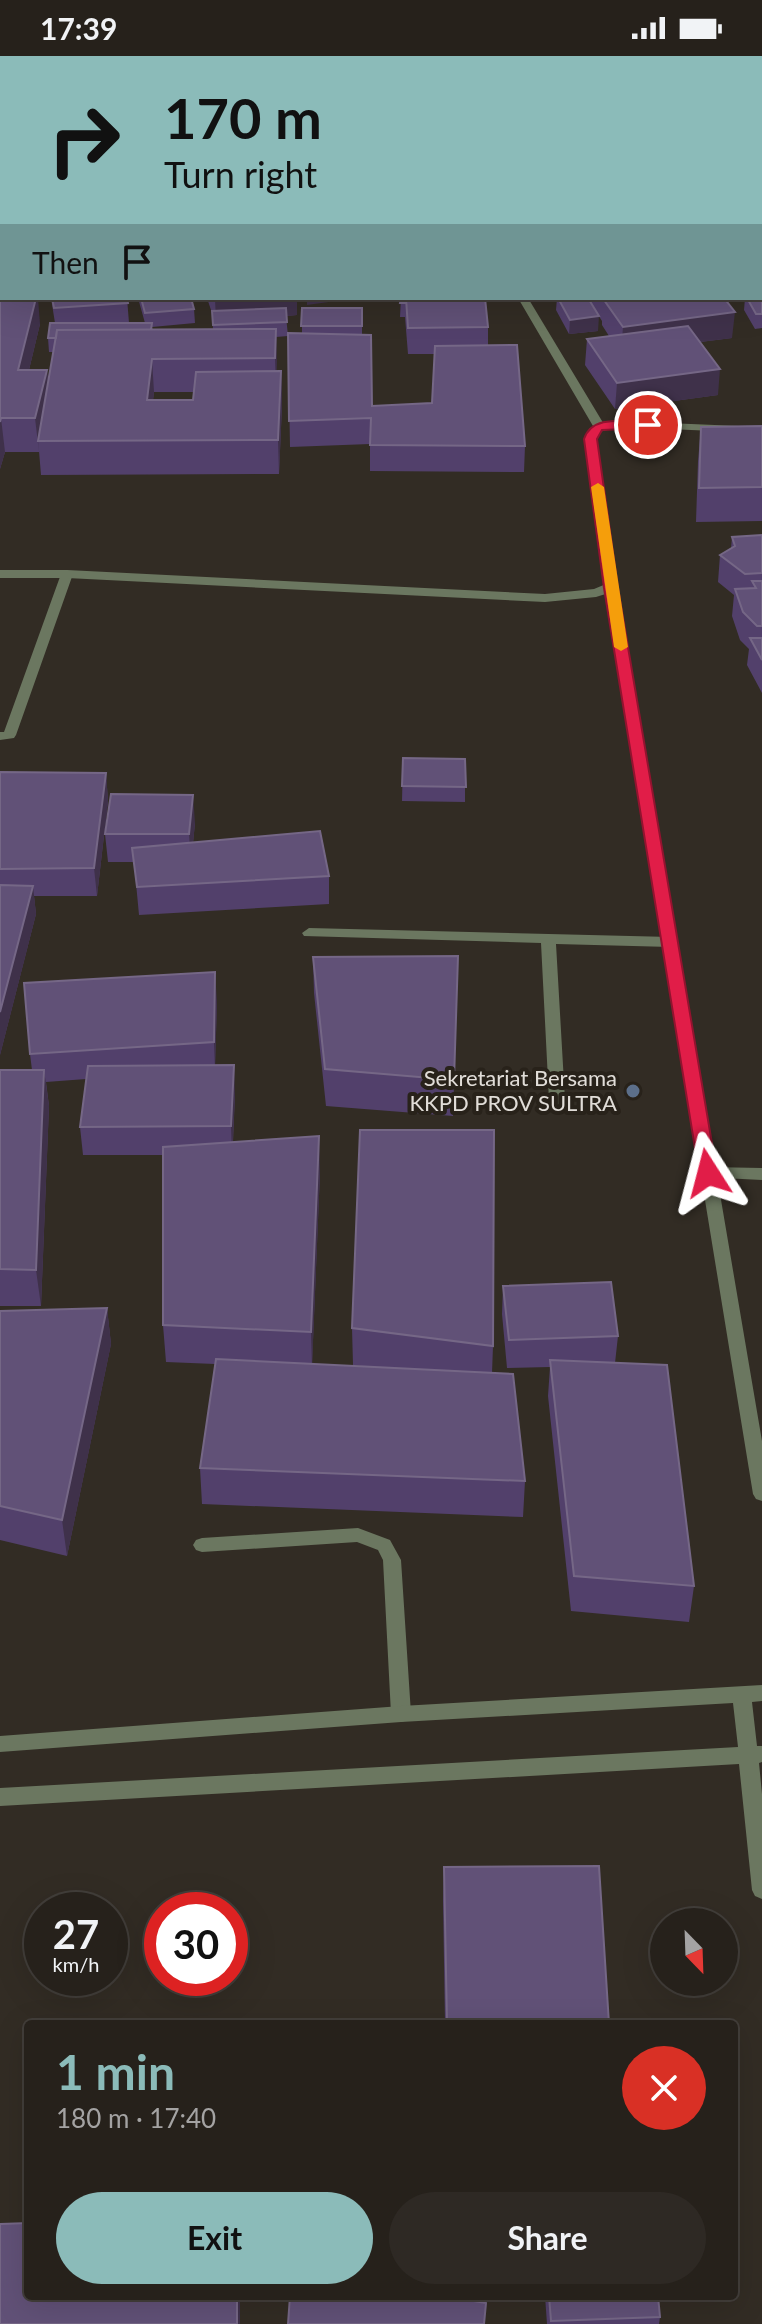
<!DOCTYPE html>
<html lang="en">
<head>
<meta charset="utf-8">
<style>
	:root { --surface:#26211b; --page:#2e2924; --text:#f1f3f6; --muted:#a4a3a3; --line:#423e3a; --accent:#8bbbb9 }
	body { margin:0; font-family:Lato,sans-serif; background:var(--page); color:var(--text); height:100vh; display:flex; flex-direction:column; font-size:30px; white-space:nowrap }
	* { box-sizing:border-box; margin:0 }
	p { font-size:26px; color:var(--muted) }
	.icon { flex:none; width:44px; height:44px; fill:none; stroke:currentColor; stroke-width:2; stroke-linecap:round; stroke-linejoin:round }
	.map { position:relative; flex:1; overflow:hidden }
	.sheet { position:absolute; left:24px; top:1964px; width:714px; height:280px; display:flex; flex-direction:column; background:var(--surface); border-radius:8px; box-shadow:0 8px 32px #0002,0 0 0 2px var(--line) }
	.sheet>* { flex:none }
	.banner { position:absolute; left:0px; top:0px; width:762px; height:244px; box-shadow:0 8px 32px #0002,0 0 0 2px var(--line); background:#8bbbb9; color:#111; overflow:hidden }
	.needle { width:52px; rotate:157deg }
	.tools { position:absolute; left:650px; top:1852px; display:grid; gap:16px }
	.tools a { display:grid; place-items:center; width:88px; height:88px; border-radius:50%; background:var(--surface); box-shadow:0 8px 32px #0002,0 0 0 2px var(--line); font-size:40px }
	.speed { position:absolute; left:24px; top:1836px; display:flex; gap:16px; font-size:40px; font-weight:700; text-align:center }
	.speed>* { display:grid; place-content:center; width:104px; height:104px; border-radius:50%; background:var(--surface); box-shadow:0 8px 32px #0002,0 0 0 2px var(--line); line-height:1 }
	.speed small { font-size:20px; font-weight:400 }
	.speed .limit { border:12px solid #d22; background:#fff; color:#111 }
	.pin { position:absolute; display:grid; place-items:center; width:68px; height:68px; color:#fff; margin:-34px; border:4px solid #fff; border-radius:50%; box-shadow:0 2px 8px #0007 }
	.me { position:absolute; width:88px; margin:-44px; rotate:351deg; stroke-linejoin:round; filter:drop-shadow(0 0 6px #0008) }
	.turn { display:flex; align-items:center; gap:28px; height:168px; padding:0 32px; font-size:36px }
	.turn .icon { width:104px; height:104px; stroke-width:2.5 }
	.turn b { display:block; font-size:56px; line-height:68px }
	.then { display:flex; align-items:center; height:76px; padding:0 32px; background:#0003; gap:16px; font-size:30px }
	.round { display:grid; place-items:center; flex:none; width:84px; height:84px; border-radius:42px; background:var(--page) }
	.headline { display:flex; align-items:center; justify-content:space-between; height:136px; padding:0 32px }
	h1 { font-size:48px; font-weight:700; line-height:60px; color:var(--accent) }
	.button { display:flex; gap:16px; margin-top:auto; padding:16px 32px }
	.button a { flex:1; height:92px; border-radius:48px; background:var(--accent); color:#111; font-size:32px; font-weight:700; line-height:92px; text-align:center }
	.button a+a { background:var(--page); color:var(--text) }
	.status { display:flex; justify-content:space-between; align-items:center; height:56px; padding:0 40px; background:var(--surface); direction:ltr }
	.status svg { height:22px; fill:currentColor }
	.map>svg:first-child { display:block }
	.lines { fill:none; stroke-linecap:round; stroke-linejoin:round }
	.service { fill:#6b7760; fill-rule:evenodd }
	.minor { fill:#6b7760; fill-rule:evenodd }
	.tertiary { fill:#6b7760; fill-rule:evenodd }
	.wall { fill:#52406b; fill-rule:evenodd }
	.shaded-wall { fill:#3f314a }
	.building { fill:#615177; stroke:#756786; stroke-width:2 }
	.route { fill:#e11d48; stroke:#92132f; stroke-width:2 }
	.slow { fill:#f59e0b }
	.service-dot { fill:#5c6f8a; stroke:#28221a; stroke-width:3 }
	.labels { text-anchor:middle; stroke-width:8; stroke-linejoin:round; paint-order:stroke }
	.poi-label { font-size:22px; fill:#e1ddd8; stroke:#28221a; text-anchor:end }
</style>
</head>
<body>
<div class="status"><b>17:39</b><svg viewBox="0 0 49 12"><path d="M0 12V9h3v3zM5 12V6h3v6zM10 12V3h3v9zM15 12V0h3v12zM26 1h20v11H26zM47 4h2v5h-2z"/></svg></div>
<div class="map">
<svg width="762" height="2268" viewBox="0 0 762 2268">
	<rect width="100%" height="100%" fill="#322c24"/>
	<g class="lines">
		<path class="service" d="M67 514 73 518 16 679 14 682 0 684V676H4L61 518Z
			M309 872 671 881 678 886 671 891 556 888 565 1044 557 1049 549 1044 541 887 304 880 302 877Z
			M708 1111 762 1112V1124L702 1121 700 1117Z
			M358 1472 390 1484 401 1504 411 1658 408 1664 401 1666 394 1664 391 1658 383 1504 378 1494 357 1486 202 1496 196 1494 193 1489 196 1484 202 1482Z"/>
		<path class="minor" d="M206 0H221L204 2Z
			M383 0H393L394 2H384Z
			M760 195H762L760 202Z
			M518 242H528L605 370 603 372 593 370Z
			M611 528 617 532 762 1385V1445L756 1443 753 1438 605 532Z
			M762 1629V1645L752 1646 757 1690H762V1706L759 1707 762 1738V1843L755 1840 752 1834 739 1708 0 1750V1732L738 1691 733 1647 401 1666 0 1696V1680L401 1650Z"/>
		<path class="tertiary" d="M620 365 762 371V377L620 371 599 376 597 383 618 528 615 535 596 541 545 546 67 522H0V514H67L545 538 594 533 606 528 585 383 590 372Z"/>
	</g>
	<path class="wall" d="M269 0H353V2H269Z
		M461 0H554L490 2H462Z
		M568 0H674V2H568Z
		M718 0H762L761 16 760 2H719Z
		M762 29V128H760V30Z
		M0 30H2V75L0 72Z
		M760 138 762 145V181H760Z
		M0 174H2V242L40 268 29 314H47L48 326 53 296H49L48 282 55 267 51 242H127L129 267H145L138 242H191L194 253 195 267 152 271V274L213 273 212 257 207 242H297V259L286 260 288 280 276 281V315H281L282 349 279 418 41 419 39 395V396H5L0 413ZM154 336H194L193 344H153Z
		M760 207H762V272L755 273 744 254 745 242H760Z
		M401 242 488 271V289L525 390 524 416 370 415V388L290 391 288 277 302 278V252H362V279L372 350 432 347 435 298H408L405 261H400Z
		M557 242H724L732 282 700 286 718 339 615 353 585 309 587 283 609 280 602 269V265L595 254 598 275 569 278 556 254Z
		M762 370V465L696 466 698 405 701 371Z
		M762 479V637L747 609 749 593 740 584 732 560 734 539 718 526 720 499 731 492 732 481Z
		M403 702 465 703V746L402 745Z
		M0 716 106 717 108 745 97 840H34L36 858 0 999Z
		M195 767 193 787 329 820V848L139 859 134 806H108L105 778Z
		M458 900 453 1060 326 1050 314 937 313 901Z
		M217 945 215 1009 235 1038 233 1086 320 1116 312 1308 369 1311 353 1309 352 1272 493 1290 492 1317 525 1425 523 1461 202 1448 200 1412 215 1308 166 1306 163 1269V1099H83L80 1071 86 1023 46 1026 49 1050 41 1250H0V1014H32L30 998Z
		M503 1230 618 1280 615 1307 694 1530 689 1566 571 1555 548 1340 550 1311 507 1312 502 1258Z
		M107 1252 111 1288 67 1500 0 1484V1255Z
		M444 1811 609 1968H445L443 1845Z
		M545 2240H658L660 2261 659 2268H547Z"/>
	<path class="shaded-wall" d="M638 0H674V2H619Z
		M36 242H38L40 268 21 347 18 314Z
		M215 242H297V259L216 267Z
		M307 242H357L307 249Z
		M735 256 732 282 621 296 623 271Z
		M599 260 598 275 569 278 570 264Z
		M276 273 277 306 276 335 275 302Z
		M152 303 154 336 149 378 147 344Z
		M720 313 718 339 615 353 617 327Z
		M47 314 50 347 38 385 39 396 35 362Z
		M281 315 282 349 279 418 278 384Z
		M1 362 5 396 0 413V366Z
		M106 717 108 745 97 840 94 812Z
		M193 739 195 767 191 807 189 778Z
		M33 830 36 858 0 999V956Z
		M215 916 217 945 215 1014 214 986Z
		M234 1009 235 1038 232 1099 231 1070Z
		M44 1014 49 1050 41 1250 36 1214Z
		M319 1080 320 1116 312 1312 311 1276Z
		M107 1252 111 1288 67 1500 62 1464Z
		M237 2240H240V2268H237Z"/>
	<path class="building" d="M221 0H265L266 2H223Z
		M582 0H638L619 2H583Z
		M722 0H762V3L723 2Z
		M762 29V53H760V30Z
		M0 30H2V55L0 52Z
		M760 56H762V77H760Z
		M760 81H762V104H760Z
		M760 138 762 145V156H760Z
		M0 174H2V231H0Z
		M760 207H762V234L760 235Z
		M0 235H2V242H36L18 314H47L35 362H1L0 366Z
		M760 238H762V258H756L747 242H760Z
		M52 242H127L128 247 54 252Z
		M141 242H191L194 253 145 257Z
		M401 242H406L405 247H400Z
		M406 242H485L488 271 408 272Z
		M558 242H588L599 260 570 264Z
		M619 242H724L735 256 623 271 604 244Z
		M286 252 287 266 213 269 212 255Z
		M302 252H362V270H301Z
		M50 267H152L151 274H57L56 282H48Z
		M688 270 720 313 617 327 587 283Z
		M276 273 275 302 152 303 147 344H193L196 316 281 315 278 384 38 385 57 274Z
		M288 277 371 279 372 350 432 347 435 290 517 289 525 390 370 389 371 362 289 365Z
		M762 370V431L699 432 701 371Z
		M762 479V517L745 518 720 499 735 490 732 481Z
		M752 525H762V570H757L743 556 735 533 756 532Z
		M750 582H762V604Z
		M403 702 465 703 466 731 402 730Z
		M0 716 106 717 94 812 0 813Z
		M111 738 193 739 189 778H105Z
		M320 775 329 820 137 831 132 792Z
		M0 829 33 830 0 956Z
		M458 900 454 1024 325 1013 313 901Z
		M215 916 214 986 30 998 24 927Z
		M234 1009 231 1070 80 1071 88 1010Z
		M0 1014H44L36 1214 0 1213Z
		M360 1074H494L493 1290 352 1272Z
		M319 1080 311 1276 163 1269V1091Z
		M611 1226 618 1280 509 1284 503 1230Z
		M107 1252 62 1464 0 1450V1255Z
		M216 1303 513 1318 525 1425 200 1412Z
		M550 1304 667 1309 694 1530 574 1520Z
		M599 1810 609 1968H447L444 1811Z
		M28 2167V2240H237V2268H0V2168Z
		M290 2240H443L486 2247 484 2268H288Z
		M549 2240H658L660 2261 551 2265Z"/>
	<path class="route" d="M648 365 655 369 653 372 602 374 597 383 618 532 717 1117 708 1124 699 1117 604 532 584 383C592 358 626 366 648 365Z"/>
	<path class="slow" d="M598 427 604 431 628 591 621 595 614 591 591 431Z"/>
	<circle class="service-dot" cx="633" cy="1035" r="8"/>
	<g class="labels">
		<g class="poi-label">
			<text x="617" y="1030">Sekretariat Bersama<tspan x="617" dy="25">KKPD PROV SULTRA</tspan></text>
		</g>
	</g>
</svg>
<div class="tools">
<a><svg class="needle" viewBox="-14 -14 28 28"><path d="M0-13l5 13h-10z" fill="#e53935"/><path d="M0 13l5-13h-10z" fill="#a4a3a3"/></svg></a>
</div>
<div class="speed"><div>27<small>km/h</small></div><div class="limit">30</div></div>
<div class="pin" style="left:648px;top:369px;background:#d93025"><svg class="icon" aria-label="arrive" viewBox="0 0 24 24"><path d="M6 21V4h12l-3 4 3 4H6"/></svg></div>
<svg class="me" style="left:708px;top:1117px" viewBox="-20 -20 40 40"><path d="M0-17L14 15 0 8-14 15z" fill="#e11d48" stroke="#fff" stroke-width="4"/></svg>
<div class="banner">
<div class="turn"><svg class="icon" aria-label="right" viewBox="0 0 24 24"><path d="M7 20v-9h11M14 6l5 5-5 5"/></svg><div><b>170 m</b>Turn right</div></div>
<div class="then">Then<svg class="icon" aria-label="arrive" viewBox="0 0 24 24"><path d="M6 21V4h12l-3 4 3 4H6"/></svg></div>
</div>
<section class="sheet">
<div class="headline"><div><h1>1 min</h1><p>180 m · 17:40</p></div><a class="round" style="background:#d93025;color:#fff"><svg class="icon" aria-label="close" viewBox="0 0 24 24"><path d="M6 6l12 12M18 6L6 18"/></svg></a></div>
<div class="button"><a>Exit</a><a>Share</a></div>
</section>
</div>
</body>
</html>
